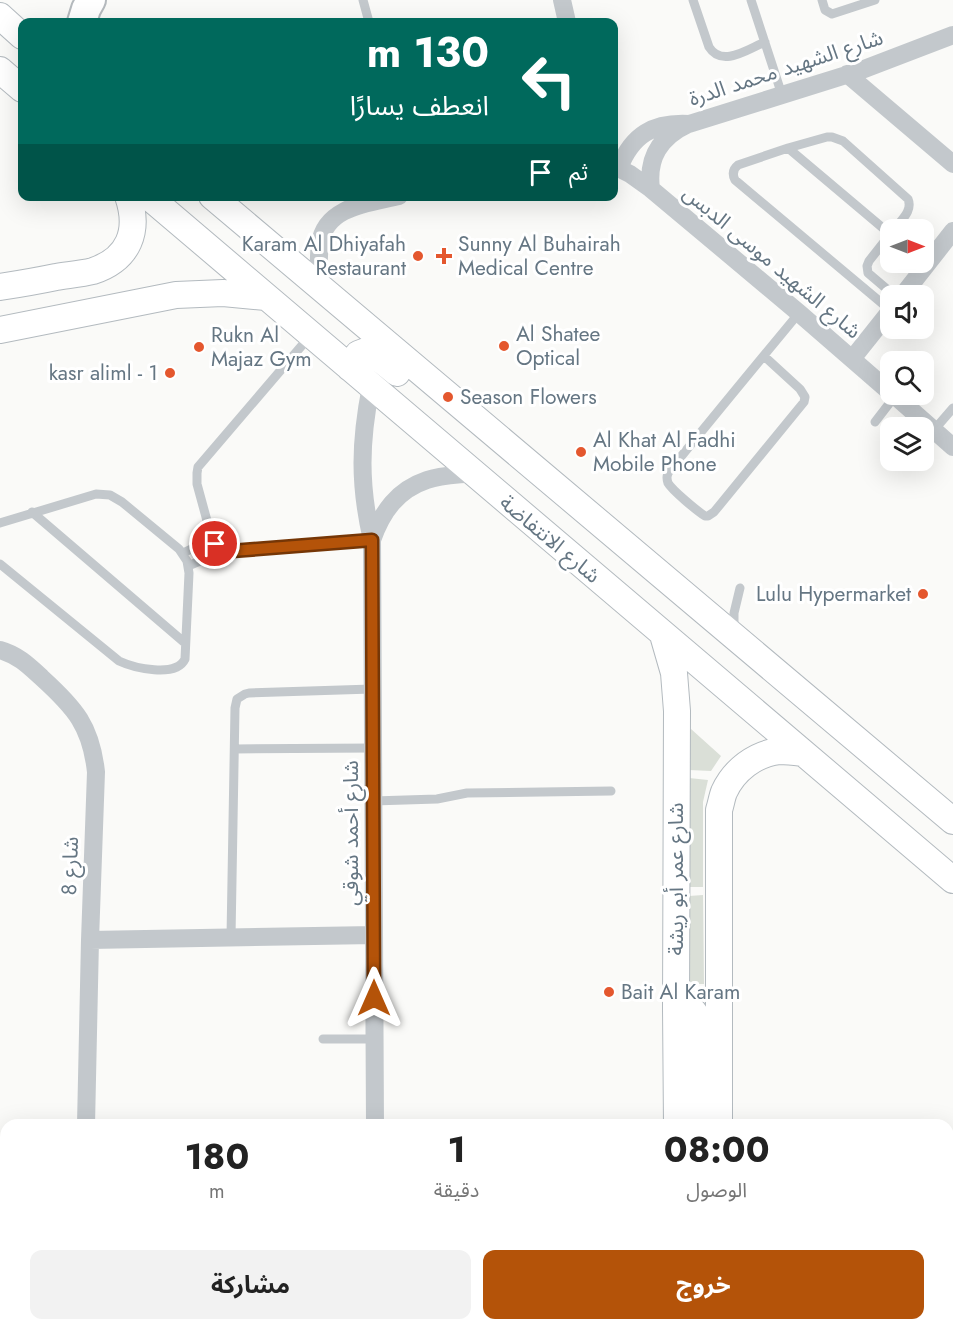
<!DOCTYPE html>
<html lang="ar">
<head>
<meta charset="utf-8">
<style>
	:root { --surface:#fff; --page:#f2f2f2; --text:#222; --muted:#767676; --accent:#b45309 }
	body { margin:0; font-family:Jost,"Noto Sans Arabic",sans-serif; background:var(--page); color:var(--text); direction:rtl; height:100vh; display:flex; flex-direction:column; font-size:22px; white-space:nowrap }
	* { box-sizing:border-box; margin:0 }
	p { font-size:20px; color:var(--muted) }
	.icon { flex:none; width:33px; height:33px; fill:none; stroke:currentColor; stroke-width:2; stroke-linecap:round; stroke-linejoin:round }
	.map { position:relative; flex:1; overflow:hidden; direction:ltr }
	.details { position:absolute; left:0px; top:1119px; width:954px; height:212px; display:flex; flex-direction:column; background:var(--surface); border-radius:18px 18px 0 0; box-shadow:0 6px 24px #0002; direction:rtl }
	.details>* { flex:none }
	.hud { position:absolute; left:18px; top:18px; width:600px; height:183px; border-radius:12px; box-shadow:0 6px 24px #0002; direction:rtl; background:#00695c; color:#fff; overflow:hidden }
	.needle { width:39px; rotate:90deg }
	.fabs { position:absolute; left:880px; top:219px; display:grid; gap:12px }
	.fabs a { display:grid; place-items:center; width:54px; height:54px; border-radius:12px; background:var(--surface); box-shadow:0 6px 24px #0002; font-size:30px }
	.pin { position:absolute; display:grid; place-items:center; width:51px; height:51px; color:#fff; margin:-26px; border:3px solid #fff; border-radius:50%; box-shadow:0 2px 6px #0007 }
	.me { position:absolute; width:66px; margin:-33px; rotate:0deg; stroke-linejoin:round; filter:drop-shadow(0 0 4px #0008) }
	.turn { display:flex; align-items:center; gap:21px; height:126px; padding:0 30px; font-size:27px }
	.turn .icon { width:78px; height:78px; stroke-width:2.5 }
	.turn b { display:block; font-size:42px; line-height:51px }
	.then { display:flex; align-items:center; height:57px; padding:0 30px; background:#0003; gap:12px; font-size:22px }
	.eta { display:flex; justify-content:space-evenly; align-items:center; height:102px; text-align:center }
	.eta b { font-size:36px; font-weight:700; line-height:42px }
	.button { display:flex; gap:12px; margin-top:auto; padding:12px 30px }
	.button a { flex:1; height:69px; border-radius:12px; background:var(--accent); color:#fff; font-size:24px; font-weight:700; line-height:69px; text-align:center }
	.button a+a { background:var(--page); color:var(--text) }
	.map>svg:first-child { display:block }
	.green { fill:#dadfd7 }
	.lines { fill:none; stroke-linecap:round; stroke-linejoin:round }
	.secondary-casing { stroke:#b3babf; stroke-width:28 }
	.primary-casing { stroke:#b5babe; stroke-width:32 }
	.lane { stroke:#c3c8cc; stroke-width:9 }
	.street { stroke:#c3c8cc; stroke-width:18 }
	.secondary { stroke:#fff; stroke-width:26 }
	.primary { stroke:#fff; stroke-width:28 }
	.route-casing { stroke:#753606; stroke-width:15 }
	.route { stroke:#b45309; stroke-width:10 }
	.poi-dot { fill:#e4572e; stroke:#fff; stroke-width:2 }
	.labels { text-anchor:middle; stroke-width:6; stroke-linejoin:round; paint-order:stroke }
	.street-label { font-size:21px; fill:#657683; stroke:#fff }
	.poi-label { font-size:21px; fill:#657683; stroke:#fff; text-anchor:start }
</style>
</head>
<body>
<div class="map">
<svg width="953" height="1330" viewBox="0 0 953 1330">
	<rect width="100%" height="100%" fill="#fafaf8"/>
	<path class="green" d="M691 729 721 756 711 771 689 770 688 732Z
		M689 778 708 780 703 802V887H689Z
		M703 895 704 984H690L689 896Z"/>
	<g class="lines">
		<defs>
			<path id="secondary" d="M0 16 22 36
				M0 70 22 89
				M148 196 953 880
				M212 196 953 821
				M0 287C19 284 37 281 56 277 68 275 81 274 93 271 129 259 140 231 128 196
				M0 330 176 295 223 293 266 297
				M350 368 358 354 366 351 375 355 397 373
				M663 635 674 673 677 711 676 1008 677 1125
				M676 1008C689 1005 695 1009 699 1023L701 1107 704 1125
				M719 1125V810C721 804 722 797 724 792 734 770 755 754 779 751 786 751 795 752 802 753
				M676 1324V1330
				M720 1324V1330"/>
			<path id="primary" d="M82 22 86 9 91 0"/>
		</defs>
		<use href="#secondary" class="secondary-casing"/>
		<use href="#primary" class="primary-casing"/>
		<path class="lane" d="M363 0 369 22
			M693 0 709 47C722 68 748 49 765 42
			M751 0 782 95
			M822 0 825 10 832 14 875 0
			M788 148 890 234
			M891 233 869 261 867 266 868 273 895 296
			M890 310 735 180C732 174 733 169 738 165L788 148 827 137H832L843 141 908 199C913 211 901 220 894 230
			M310 336 198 467 197 473V484L212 539 220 548 232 551 372 540
			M764 356 800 389 805 397 804 402 714 512 708 516H705C697 511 672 490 668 483 666 477 667 474 671 469 713 417 756 365 799 313
			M875 422 895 396
			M934 430 953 408
			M32 512 185 643
			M0 523 96 494 110 495 122 502 179 549 187 561 189 573 185 659C176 678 134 668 119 661L0 564
			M183 553 212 539
			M188 566 226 550
			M734 629V613L740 588
			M235 749 373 748
			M373 801 437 799 467 793 611 791
			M231 937 235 708 237 699 245 694 249 693 372 689
			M323 1039H375
			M628 1125 675 1124
			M0 1171 6 1175
			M528 1324V1330"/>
		<path class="street" d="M562 0 567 22
			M847 74 953 164
			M614 166 630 174 651 189 799 313 891 393
			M619 168C632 135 653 122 689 124L859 71 953 35
			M651 189C647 158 660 137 688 124
			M319 286C319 273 318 257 320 244 325 206 370 203 399 196
			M902 296 953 231
			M852 359 891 310
			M371 386C360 442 359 484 372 540L375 1125
			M893 394 953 447
			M372 540C382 512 397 490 427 480 441 475 458 475 474 473
			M0 650C18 655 29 666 42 678 75 708 91 726 96 772L90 940 86 1125
			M90 940 374 935
			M948 1201 953 1196
			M948 1271 953 1275
			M376 1324V1330
			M81 1330V1324"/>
		<use href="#secondary" class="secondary"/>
		<use href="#primary" class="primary"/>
	</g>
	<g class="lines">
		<defs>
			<path id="route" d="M215 544 220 548 232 551 372 540 374 998"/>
		</defs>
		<use href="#route" class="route-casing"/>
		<use href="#route" class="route"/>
	</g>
	<g class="poi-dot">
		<circle cx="418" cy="256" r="6"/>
		<path d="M441 247h6v6h6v6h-6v6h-6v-6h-6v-6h6z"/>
		<circle cx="504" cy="346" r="6"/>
		<circle cx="199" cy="347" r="6"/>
		<circle cx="170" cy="373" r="6"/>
		<circle cx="448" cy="397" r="6"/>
		<circle cx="581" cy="452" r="6"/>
		<circle cx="923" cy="594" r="6"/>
		<circle cx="609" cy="992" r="6"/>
	</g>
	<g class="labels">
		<g class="street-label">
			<text transform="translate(786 68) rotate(-18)" y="7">شارع الشهيد محمد الدرة</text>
			<text transform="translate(772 262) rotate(40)" y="7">شارع الشهيد موسى الدبس</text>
			<text transform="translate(550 539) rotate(40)" y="7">شارع الانتفاضة</text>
			<text transform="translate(351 833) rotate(-90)" y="7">شارع أحمد شوقي</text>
			<text transform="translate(70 866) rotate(-88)" y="7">شارع 8</text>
			<text transform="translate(676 879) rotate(-90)" y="7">شارع عمر أبو ريشة</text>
		</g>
		<g class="poi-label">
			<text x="406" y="251" text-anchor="end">Karam Al Dhiyafah<tspan x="406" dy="24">Restaurant</tspan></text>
			<text x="458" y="251">Sunny Al Buhairah<tspan x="458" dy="24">Medical Centre</tspan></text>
			<text x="516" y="341">Al Shatee<tspan x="516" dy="24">Optical</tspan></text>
			<text x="211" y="342">Rukn Al<tspan x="211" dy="24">Majaz Gym</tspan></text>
			<text x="158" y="380" text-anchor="end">kasr aliml - 1</text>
			<text x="460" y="404">Season Flowers</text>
			<text x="593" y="447">Al Khat Al Fadhi<tspan x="593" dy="24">Mobile Phone</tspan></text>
			<text x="911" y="601" text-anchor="end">Lulu Hypermarket</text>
			<text x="621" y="999">Bait Al Karam</text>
		</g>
	</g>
</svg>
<div class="fabs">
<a><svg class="needle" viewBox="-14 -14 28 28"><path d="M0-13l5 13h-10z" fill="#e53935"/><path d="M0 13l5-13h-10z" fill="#767676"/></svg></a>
<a><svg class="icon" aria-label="sound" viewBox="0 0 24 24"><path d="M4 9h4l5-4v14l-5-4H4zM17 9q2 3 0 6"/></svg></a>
<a><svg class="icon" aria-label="search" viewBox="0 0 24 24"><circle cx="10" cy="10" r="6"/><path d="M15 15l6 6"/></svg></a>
<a><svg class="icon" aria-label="layers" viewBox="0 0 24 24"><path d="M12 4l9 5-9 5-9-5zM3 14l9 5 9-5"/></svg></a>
</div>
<div class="pin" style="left:215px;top:544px;background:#d93025"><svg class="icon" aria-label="arrive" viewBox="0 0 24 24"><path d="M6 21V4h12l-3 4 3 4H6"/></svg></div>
<svg class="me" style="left:374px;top:998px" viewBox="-20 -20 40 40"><path d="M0-17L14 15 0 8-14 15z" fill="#b45309" stroke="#fff" stroke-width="4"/></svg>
<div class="hud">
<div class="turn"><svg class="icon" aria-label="left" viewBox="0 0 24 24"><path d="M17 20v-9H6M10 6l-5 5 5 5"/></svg><div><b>130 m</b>انعطف يسارًا</div></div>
<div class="then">ثم<svg class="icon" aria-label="arrive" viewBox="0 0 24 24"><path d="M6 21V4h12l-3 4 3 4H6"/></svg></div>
</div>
<section class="details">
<div class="eta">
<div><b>08:00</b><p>الوصول</p></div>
<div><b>1</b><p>دقيقة</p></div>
<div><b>180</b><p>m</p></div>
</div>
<div class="button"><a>خروج</a><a>مشاركة</a></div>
</section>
</div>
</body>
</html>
